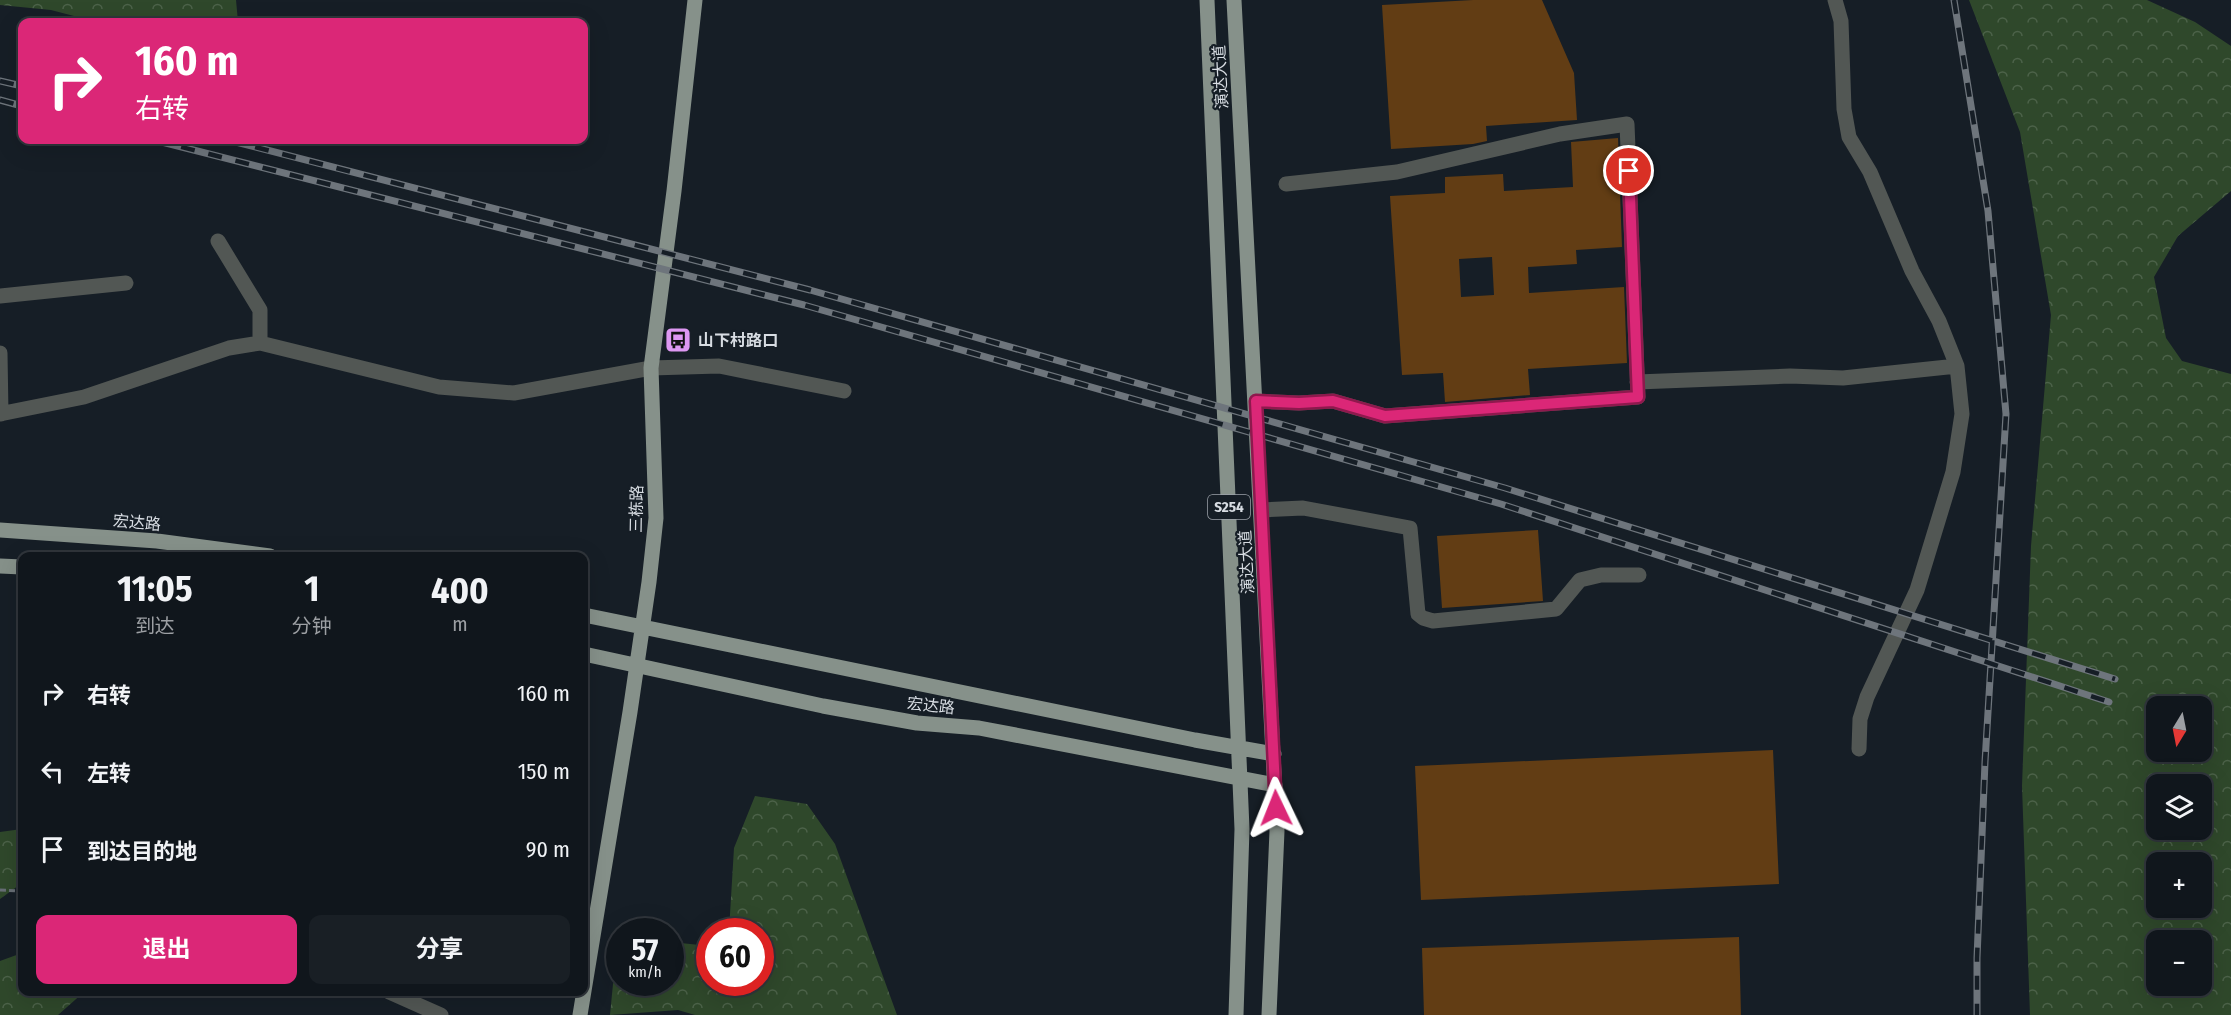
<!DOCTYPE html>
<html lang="zh">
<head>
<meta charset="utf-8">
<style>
	:root { --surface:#10161c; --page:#191f25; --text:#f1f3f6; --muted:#9c9fa3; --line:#30353b; --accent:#db2777 }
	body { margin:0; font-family:"Fira Sans Condensed","Noto Sans SC",sans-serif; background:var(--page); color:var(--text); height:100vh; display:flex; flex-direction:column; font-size:22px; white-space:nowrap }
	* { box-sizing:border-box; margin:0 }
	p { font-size:20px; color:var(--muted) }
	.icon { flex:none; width:33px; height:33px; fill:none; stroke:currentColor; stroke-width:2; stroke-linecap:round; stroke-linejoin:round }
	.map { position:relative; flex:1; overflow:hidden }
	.side { position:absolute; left:18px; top:552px; width:570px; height:444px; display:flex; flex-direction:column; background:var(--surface); border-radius:12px; box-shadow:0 6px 24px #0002,0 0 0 2px var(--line) }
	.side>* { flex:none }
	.banner { position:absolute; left:18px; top:18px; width:570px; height:126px; border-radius:12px; box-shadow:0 6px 24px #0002,0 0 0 2px var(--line); background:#db2777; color:#fff; overflow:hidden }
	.needle { width:39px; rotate:190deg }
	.fabs { position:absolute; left:2146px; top:696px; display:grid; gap:12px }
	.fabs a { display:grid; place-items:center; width:66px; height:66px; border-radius:12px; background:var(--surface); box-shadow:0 6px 24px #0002,0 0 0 2px var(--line); font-size:30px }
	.speed { position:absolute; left:606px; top:918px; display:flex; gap:12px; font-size:30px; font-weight:700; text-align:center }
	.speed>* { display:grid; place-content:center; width:78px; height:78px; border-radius:50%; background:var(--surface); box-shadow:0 6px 24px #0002,0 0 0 2px var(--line); line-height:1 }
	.speed small { font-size:15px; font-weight:400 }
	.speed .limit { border:9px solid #d22; background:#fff; color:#111 }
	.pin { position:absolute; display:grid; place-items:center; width:51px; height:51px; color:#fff; margin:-26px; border:3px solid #fff; border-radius:50%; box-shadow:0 2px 6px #0007 }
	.me { position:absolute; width:66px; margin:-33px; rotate:358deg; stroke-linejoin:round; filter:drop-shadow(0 0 4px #0008) }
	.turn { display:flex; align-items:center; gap:21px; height:126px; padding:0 18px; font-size:27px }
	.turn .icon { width:78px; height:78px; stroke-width:2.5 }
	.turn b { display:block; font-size:42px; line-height:51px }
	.eta { display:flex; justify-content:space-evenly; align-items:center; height:102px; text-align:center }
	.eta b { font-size:36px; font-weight:700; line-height:42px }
	.button { display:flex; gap:12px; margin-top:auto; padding:12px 18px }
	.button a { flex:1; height:69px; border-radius:12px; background:var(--accent); color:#fff; font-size:24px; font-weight:700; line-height:69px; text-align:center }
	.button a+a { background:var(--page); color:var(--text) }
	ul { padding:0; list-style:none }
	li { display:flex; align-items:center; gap:18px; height:78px; padding:0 18px }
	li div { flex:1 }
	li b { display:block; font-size:22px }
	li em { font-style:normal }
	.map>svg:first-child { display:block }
	.forest { fill:url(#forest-crowns); fill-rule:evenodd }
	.building { fill:#623d14; fill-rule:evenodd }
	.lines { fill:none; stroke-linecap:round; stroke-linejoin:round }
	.path { stroke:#676e75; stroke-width:3; stroke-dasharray:6 3; stroke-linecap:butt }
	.minor { stroke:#525754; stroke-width:15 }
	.major { stroke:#86918a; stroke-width:15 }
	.rail-casing { stroke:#6e757c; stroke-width:7 }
	.rail { stroke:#161e26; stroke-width:4.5; stroke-dasharray:14; stroke-linecap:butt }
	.route-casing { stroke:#8e194d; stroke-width:15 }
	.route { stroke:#db2777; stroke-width:10 }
	.labels { text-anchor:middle; stroke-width:4.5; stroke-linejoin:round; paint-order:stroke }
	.shield { fill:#161e26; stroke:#9da3aa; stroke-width:1.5 }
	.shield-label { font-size:15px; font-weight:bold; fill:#d7dce2 }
	.street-label { font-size:16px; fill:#d7dce2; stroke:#161e26 }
	.poi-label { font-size:16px; font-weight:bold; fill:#d7dce2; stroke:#161e26; text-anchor:start }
</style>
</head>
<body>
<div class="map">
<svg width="2231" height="1015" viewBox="0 0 2231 1015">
	<defs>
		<pattern id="forest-crowns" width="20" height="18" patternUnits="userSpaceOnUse" patternTransform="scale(1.5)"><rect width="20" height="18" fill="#2f482b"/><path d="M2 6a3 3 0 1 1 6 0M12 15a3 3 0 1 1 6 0" fill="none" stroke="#4c6249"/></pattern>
	</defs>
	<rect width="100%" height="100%" fill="#161e26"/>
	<path class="forest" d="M0 0H236L238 22H97L51 10 0 5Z
		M1969 0H2147L2195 22 2231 46V191L2178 236 2154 277 2166 338 2182 361 2231 374V1015H2030L2022 786 2031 546 2051 315 2020 132ZM2202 706V752H2157V706ZM2202 784V830H2157V784ZM2202 862V908H2157V862ZM2157 940H2202V986H2157Z
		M755 796 807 804 835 844 897 1015H695L678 1010 610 1015 613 984 619 967 620 982H670L671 942 709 946 710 982H760V932L729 931 734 848Z
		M22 829V883L0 899V832Z
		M22 953V992H84L58 1015H0V961Z"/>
	<path class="building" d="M1473 0H1542L1574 73 1577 120 1486 126 1487 141 1473 144 1391 149 1382 5Z
		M1618 138 1622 247 1576 250 1577 264 1528 267 1529 293 1624 287 1627 363 1528 369 1530 395 1445 402 1443 373 1402 375 1390 196 1445 193V177L1503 174 1504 191 1573 187 1571 142ZM1492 257 1494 295 1461 297 1459 259Z
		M1538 530 1543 601 1442 608 1437 536Z
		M1773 750 1779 884 1421 900 1415 766Z
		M1739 937 1741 1015H1424L1422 948Z"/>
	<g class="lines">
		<path class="path" d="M0 890 22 891"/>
		<path class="minor" d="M1835 0 1841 21 1844 109 1849 137 1870 172 1912 271 1939 321 1957 366 1962 414 1953 472 1917 590 1867 697 1860 719 1859 749
			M218 241 260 310V343
			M0 296 126 283
			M0 353 1 414
			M1637 382 1790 376 1843 378 1957 366
			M1256 401 1299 403 1333 401 1385 416 1638 397 1627 124 1560 134 1397 172 1286 184
			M0 414 84 397 229 348 260 343 439 387 514 393 651 368 719 366 844 391
			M1262 510 1303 508 1410 528 1418 614 1423 618 1433 621 1556 609 1580 580 1601 575H1639
			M389 992 441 1015"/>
		<path class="major" d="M1207 0 1242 829 1236 1015
			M1234 0 1277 831 1269 1015
			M0 530 157 541 270 556
			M0 566 22 567
			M584 615 1195 740 1274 754
			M584 654 823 706 917 723 979 728 1275 785
			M580 1015 630 712 649 582 656 518 651 368 674 191 695 0"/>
		<defs>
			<path id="rail" d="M1954 0 1988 211 2006 414 1985 762 1977 958V1015
				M0 81 22 86
				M0 100 22 106
				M154 140 804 305 1501 504 2109 702
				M228 140 810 290 1505 488 2115 679"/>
		</defs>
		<use href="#rail" class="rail-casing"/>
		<use href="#rail" class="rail"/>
	</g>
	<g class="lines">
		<defs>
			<path id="route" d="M1276 808 1256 401 1299 403 1333 401 1385 416 1638 397 1629 171"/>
		</defs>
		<use href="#route" class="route-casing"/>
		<use href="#route" class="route"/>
	</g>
	<defs>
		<symbol id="bus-square" viewBox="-11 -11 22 22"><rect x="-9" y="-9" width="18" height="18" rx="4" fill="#de98f2" stroke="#161e26"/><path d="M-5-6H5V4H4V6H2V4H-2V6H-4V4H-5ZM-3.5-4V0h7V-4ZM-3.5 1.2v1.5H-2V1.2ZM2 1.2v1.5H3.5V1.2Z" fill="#111"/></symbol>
	</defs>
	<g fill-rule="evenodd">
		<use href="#bus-square" x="663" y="325" width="30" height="30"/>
	</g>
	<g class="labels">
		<rect class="shield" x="1208" y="495" width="42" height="24" rx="4.5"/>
		<g class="shield-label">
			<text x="1229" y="512">S254</text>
		</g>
		<g class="street-label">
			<text transform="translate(1220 77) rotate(-93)" y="6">演达大道</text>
			<text transform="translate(636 509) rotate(-89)" y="6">三栋路</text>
			<text transform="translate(137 522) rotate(5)" y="6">宏达路</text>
			<text transform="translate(1246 562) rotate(-93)" y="6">演达大道</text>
			<text transform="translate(931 705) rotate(6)" y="6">宏达路</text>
		</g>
		<g class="poi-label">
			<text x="698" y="346">山下村路口</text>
		</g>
	</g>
</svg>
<div class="fabs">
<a><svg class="needle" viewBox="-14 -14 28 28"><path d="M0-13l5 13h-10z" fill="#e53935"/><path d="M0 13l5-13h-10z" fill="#9c9fa3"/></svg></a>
<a><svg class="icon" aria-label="layers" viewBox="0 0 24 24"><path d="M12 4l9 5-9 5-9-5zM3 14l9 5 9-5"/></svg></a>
<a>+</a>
<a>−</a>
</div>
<div class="speed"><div>57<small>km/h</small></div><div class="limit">60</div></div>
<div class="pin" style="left:1629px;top:171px;background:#d93025"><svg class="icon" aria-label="arrive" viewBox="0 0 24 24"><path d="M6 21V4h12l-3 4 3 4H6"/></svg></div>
<svg class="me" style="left:1276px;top:808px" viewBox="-20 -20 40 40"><path d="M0-17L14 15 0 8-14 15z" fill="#db2777" stroke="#fff" stroke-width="4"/></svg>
<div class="banner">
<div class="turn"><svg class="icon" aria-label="right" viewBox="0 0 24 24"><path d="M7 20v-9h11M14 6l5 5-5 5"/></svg><div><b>160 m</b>右转</div></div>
</div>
<section class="side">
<div class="eta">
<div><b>11:05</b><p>到达</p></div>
<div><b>1</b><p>分钟</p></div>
<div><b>400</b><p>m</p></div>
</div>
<ul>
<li><svg class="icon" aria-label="right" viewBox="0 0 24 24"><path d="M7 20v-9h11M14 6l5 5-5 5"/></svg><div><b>右转</b></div><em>160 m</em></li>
<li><svg class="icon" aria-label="left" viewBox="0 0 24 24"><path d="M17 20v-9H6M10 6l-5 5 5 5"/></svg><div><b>左转</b></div><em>150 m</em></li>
<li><svg class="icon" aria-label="arrive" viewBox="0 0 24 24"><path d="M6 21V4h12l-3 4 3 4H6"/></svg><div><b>到达目的地</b></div><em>90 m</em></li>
</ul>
<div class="button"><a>退出</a><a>分享</a></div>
</section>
</div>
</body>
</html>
